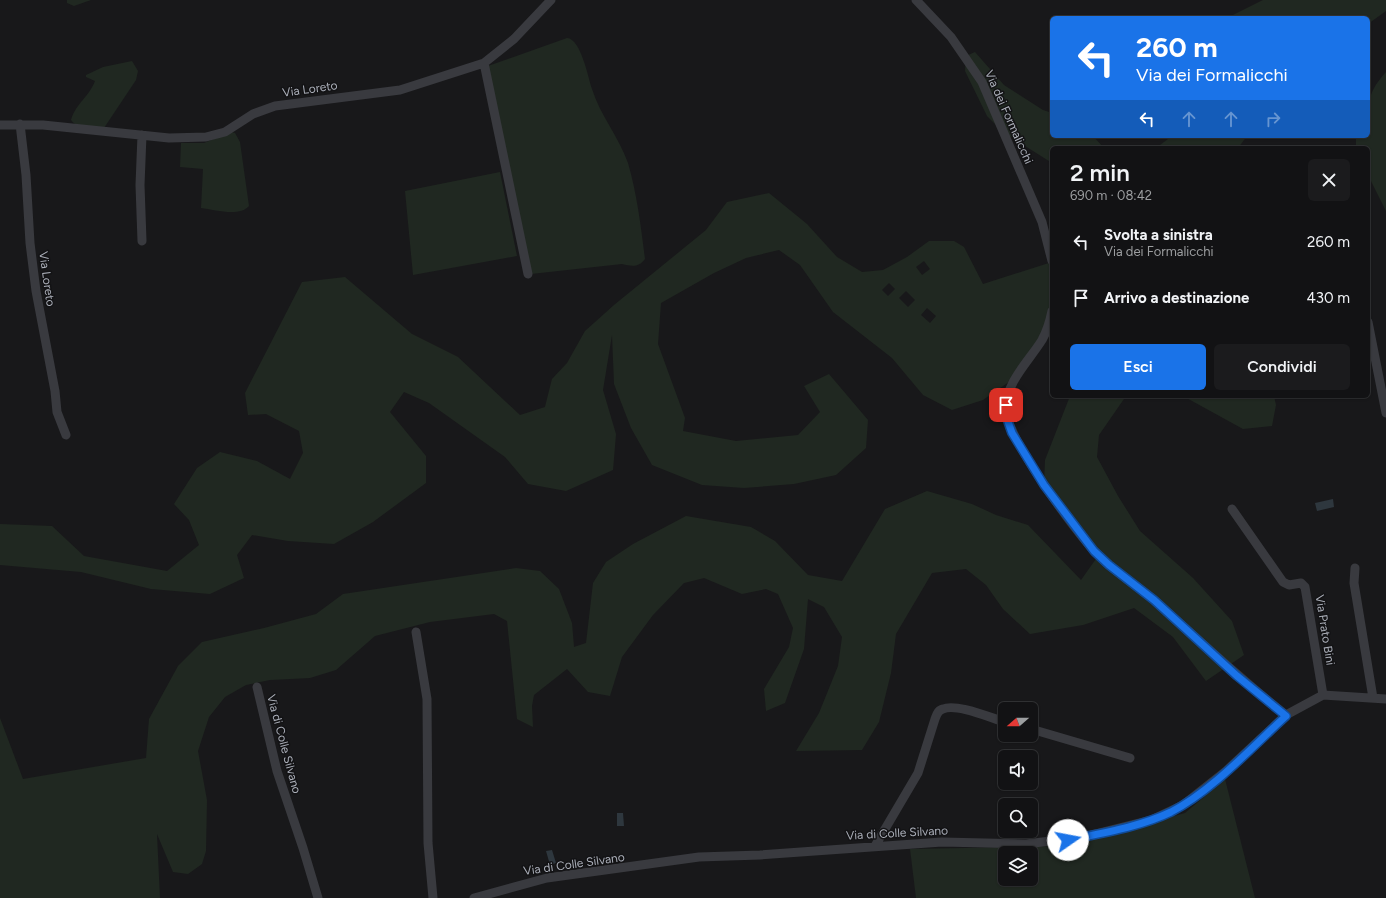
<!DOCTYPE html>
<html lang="it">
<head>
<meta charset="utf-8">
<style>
	:root { --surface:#121214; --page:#1b1b1d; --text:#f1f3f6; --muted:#9c9ea0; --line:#313234; --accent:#1a73e8 }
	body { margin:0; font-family:Figtree,sans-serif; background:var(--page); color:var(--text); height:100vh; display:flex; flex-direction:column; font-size:15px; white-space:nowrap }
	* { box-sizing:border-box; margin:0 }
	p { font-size:13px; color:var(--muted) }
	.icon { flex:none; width:22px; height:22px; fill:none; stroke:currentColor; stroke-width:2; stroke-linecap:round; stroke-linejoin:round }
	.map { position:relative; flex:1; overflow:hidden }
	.panel { position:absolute; left:1050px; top:146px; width:320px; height:252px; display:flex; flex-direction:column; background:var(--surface); border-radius:6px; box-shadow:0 1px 3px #0004,0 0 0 1px var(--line) }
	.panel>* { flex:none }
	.guide { position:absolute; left:1050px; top:16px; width:320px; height:122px; border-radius:6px; box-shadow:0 1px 3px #0004,0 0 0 1px var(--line); background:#1a73e8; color:#fff; overflow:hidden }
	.needle { width:26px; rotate:250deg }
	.buttons { position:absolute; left:998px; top:702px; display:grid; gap:8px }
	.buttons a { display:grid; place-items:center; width:40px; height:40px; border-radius:6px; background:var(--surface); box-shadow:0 1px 3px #0004,0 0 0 1px var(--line); font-size:20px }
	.pin { position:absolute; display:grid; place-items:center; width:34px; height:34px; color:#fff; margin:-17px; border-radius:8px; box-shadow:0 2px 6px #0006 }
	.me { position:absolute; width:44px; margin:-22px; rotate:78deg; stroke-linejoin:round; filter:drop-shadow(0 0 3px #0008) }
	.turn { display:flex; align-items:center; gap:14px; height:84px; padding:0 20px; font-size:18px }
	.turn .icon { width:52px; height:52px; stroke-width:2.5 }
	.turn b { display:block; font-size:28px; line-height:34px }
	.lanes { display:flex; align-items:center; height:38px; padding:0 20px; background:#0003; justify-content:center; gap:20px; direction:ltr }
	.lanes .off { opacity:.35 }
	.round { display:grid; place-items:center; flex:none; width:42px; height:42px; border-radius:6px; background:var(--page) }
	.head { display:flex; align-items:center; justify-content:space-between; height:68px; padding:0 20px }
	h1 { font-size:24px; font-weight:600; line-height:30px }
	.cta { display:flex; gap:8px; margin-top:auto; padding:8px 20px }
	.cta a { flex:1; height:46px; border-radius:6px; background:var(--accent); color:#fff; font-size:16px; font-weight:600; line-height:46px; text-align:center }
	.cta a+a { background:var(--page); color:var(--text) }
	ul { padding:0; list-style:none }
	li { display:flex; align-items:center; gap:12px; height:56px; padding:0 20px }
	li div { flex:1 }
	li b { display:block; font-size:15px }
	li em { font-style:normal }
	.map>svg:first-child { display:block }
	.green { fill:#202821; fill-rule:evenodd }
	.water { fill:#2e373e }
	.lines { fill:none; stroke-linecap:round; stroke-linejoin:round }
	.minor { stroke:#393a3f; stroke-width:9 }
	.route-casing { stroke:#114b97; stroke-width:10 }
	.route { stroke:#1a73e8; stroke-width:7 }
	.labels { text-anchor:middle; stroke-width:3; stroke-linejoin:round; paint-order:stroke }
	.street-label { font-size:12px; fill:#abafb9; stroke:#131315 }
</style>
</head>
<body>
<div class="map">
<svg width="1386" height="898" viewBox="0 0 1386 898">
	<rect width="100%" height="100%" fill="#18181a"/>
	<path class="green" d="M67 0H91L74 6 67 3Z
		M1263 0H1386V11L1368 24V18H1227Z
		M567 38C581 39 588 77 592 89 600 115 619 137 628 163 637 194 641 227 645 259 638 268 632 266 622 264L531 274 488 66Z
		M975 52 1004 85 1043 110 1052 113V136H1093L1104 148H1052V163L1003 132 987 116 965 71 966 56Z
		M132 61 138 71 136 80 104 128C94 127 77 129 71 120 76 103 89 97 95 81L86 77V75L103 67Z
		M1386 72V211L1368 175V148H1356V136H1368C1368 107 1365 95 1386 72Z
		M231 132 235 133 240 142 249 206C240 217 215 210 201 208L203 169 180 167 181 143H204Z
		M1172 136H1247L1238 148H1156Z
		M500 172 517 256 413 275 405 191Z
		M769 193 807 224 837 257 862 272 883 270 907 257 929 241H954L964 247 983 284 1052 262 1051 318 1016 377 983 400 952 410 923 395 892 358 833 312 800 265 779 250 746 258 714 273 661 303 658 344 685 418 683 431 736 441 798 435 820 412 804 386 829 374 868 420 866 448 836 475 794 484 744 488 702 485 652 465 631 428 614 384 612 335 603 390 616 434 613 470 566 491 528 484 505 457 429 403 404 392 390 412 426 456V483L373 522 334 544 288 541 252 535 237 555 244 578 210 594 151 589 81 572 0 565V524L52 526 84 556 167 571 199 545 189 520 174 504 197 468 220 452 257 461 290 479 303 453 299 431 266 414 248 415 245 393 302 282 345 277 412 334 458 357 520 415 545 407 552 379 567 363 585 331 614 305 706 230 727 202ZM924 261 930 269 922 275 916 267ZM889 283 895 289 888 296 882 290ZM906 291 915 300 908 307 899 298ZM927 308 936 316 930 323 921 315Z
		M1070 396H1126L1099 435 1097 457 1118 496 1140 531 1193 578 1232 621 1244 655 1206 681 1173 637 1134 608 1083 625 1030 634 1003 609 986 585 966 569 932 573 896 634 891 673 879 722 862 750 796 751 819 713 838 666 842 637 824 607 808 599 804 649 785 703 766 711 764 689 789 647 793 628 778 594 766 589 742 594 704 578 684 583 653 615 622 657 610 696 588 692 567 669 534 695 532 706 533 727 517 719 507 621 494 614 430 622 375 636 336 670 310 678 270 680 246 685 225 697 209 717 198 751 207 800 206 851 202 864 188 874 173 872 157 834 160 898H0V718L23 779 146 758 149 719 178 666 202 642 264 628 316 614 343 594 516 568 540 571 559 589 572 623 574 647 586 643 593 583 606 562 633 544 686 516 751 527 775 541 808 575 842 581 885 509 927 491 972 504 996 515 1028 525 1081 580 1098 556 1044 485 1045 460Z
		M1183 396H1274L1276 405 1272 426 1243 429Z
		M1225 779 1255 898H916L910 849 1065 846 1185 813ZM1005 853H1031V879H1005Z"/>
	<path class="water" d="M1333 499 1334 507 1317 511 1315 503Z
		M617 813H623L624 826H617Z
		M552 850 556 863 550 865 546 851Z"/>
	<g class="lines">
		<path class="minor" d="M916 0 951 37 982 82 1042 222 1052 261
			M484 63 528 274
			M20 124 26 175 30 243 36 291 55 391 57 412 66 435
			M0 125H43L169 138 206 137 225 132 253 114 275 106 400 90 484 63 514 39 551 0
			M142 135 140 185 142 241
			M1052 311C1050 321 1047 331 1042 340 1029 361 1006 382 1006 408 1005 436 1076 533 1098 555 1115 572 1136 585 1154 600 1198 639 1240 679 1286 715
			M1368 322 1386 413
			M1232 509 1283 582 1289 585 1301 583 1305 587 1323 695
			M1355 568 1354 583 1373 698
			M416 632 427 699 428 843 433 898
			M257 687 277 771 303 848 318 898
			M1031 729 1130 758
			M875 846 918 773 935 719C937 714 938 710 943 709 956 703 991 718 1005 722
			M474 898 547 878 699 857 760 855 942 842 1026 844 1083 837 1151 820 1183 805 1226 771 1286 715 1323 695 1386 699"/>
	</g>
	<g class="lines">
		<defs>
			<path id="route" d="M1006 405V416L1012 433 1044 485 1094 551 1109 565 1154 600 1237 676 1286 716C1252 747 1212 791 1171 812 1140 827 1102 833 1068 840"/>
		</defs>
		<use href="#route" class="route-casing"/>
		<use href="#route" class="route"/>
	</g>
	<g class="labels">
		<g class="street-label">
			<text transform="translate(310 89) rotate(-8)" y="4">Via Loreto</text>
			<text transform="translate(1009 117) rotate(66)" y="4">Via dei Formalicchi</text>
			<text transform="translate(47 279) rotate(82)" y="4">Via Loreto</text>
			<text transform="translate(1325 630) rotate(81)" y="4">Via Prato Bini</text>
			<text transform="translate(284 744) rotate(75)" y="4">Via di Colle Silvano</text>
			<text transform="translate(897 833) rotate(-3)" y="4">Via di Colle Silvano</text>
			<text transform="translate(574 864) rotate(-8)" y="4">Via di Colle Silvano</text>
		</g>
	</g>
</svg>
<div class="buttons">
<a><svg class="needle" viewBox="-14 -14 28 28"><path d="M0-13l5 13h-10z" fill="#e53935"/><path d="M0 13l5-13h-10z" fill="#9c9ea0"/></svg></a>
<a><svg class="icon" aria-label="sound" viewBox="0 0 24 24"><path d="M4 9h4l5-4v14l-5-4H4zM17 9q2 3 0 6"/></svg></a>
<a><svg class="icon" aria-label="search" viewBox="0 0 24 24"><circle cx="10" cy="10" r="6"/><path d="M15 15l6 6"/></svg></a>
<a><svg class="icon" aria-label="layers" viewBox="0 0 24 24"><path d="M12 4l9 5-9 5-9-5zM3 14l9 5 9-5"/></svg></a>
</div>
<div class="pin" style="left:1006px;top:405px;background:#d93025"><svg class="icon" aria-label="arrive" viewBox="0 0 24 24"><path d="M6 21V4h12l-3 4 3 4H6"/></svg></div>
<svg class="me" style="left:1068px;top:840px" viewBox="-20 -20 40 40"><circle r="19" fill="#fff"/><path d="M0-13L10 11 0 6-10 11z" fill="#1a73e8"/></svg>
<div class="guide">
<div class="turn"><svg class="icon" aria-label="left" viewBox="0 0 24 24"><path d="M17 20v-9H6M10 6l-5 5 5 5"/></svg><div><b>260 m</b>Via dei Formalicchi</div></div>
<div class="lanes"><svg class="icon" aria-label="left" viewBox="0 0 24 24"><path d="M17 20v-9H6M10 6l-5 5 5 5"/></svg><svg class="icon off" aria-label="ahead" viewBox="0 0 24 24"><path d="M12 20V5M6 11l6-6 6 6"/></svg><svg class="icon off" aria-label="ahead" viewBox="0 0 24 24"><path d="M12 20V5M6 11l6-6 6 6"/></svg><svg class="icon off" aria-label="right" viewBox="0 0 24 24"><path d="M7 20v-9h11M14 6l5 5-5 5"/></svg></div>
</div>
<section class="panel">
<div class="head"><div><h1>2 min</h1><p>690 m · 08:42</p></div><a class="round"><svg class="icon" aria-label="close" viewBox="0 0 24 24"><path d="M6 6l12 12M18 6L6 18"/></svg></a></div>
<ul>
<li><svg class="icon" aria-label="left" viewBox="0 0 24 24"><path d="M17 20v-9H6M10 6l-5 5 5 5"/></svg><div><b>Svolta a sinistra</b><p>Via dei Formalicchi</p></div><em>260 m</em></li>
<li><svg class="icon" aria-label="arrive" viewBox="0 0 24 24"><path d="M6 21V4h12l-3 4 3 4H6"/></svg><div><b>Arrivo a destinazione</b></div><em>430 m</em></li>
</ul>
<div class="cta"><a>Esci</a><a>Condividi</a></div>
</section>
</div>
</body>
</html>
